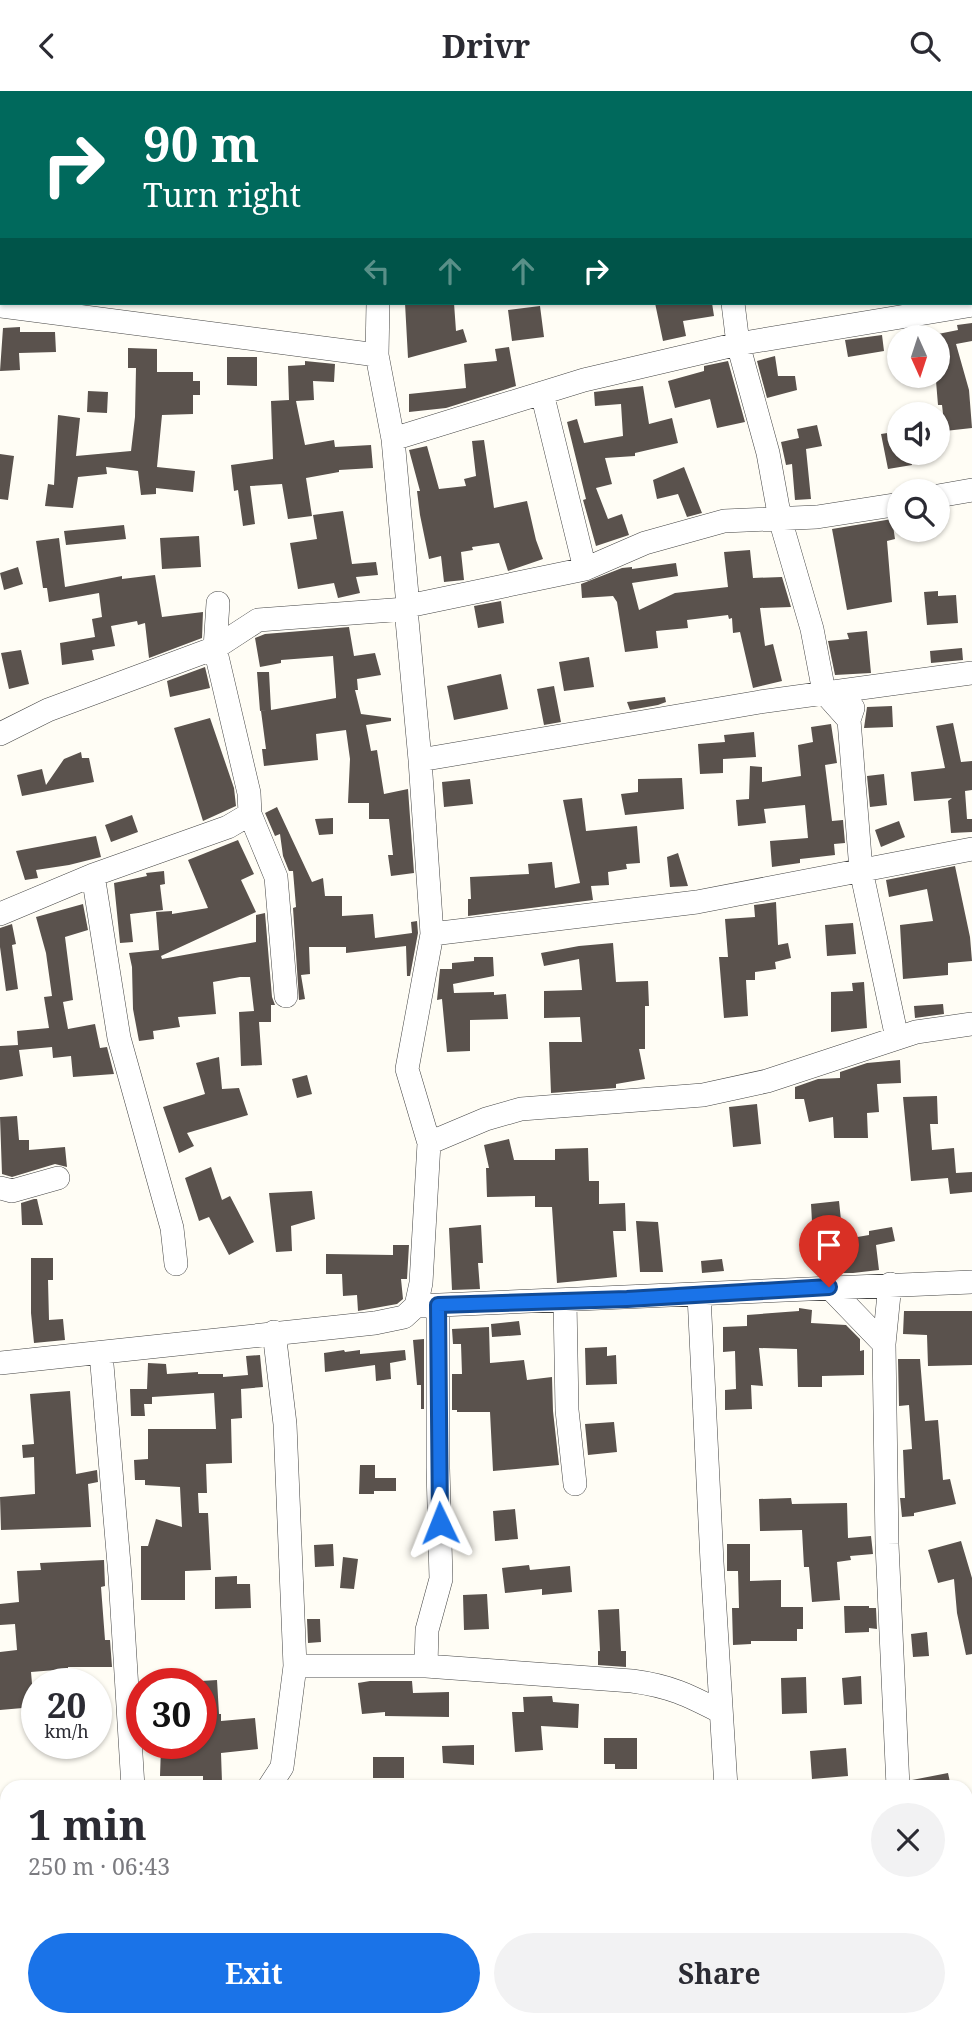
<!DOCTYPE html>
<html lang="en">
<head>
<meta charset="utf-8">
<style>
	:root { --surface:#fff; --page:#f2f2f3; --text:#2b2b33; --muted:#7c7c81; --accent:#1a73e8 }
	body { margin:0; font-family:"Noto Serif",serif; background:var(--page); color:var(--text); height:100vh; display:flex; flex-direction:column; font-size:26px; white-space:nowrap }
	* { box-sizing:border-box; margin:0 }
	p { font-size:23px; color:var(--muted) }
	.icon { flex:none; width:38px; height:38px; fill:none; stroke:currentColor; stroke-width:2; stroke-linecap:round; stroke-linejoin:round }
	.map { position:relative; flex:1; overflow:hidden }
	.panel { position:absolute; left:0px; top:1689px; width:973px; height:247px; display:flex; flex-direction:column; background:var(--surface); border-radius:21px 21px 0 0; box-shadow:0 2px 5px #0004 }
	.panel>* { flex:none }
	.top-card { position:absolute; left:0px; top:0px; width:973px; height:214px; box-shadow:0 2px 5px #0004; background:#00695c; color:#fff; overflow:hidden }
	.needle { width:46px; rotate:177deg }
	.tools { position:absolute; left:887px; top:234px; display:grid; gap:14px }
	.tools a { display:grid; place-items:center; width:63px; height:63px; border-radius:50%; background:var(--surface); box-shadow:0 2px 5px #0004; font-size:35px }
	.speed { position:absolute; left:21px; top:1577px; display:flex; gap:14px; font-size:35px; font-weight:700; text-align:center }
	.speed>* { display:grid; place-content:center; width:91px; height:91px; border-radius:50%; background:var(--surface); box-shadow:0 2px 5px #0004; line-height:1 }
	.speed small { font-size:18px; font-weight:400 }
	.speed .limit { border:10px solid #d22; background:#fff; color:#111 }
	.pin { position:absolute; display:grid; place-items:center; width:60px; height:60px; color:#fff; margin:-72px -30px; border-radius:50% 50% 50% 0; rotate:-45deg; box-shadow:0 0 7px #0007 }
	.pin .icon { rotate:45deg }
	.me { position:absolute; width:77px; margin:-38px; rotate:358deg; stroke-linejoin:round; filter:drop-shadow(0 0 5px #0008) }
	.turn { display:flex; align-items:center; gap:24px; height:147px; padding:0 28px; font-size:32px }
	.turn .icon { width:91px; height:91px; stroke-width:2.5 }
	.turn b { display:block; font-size:49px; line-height:60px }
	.lanes { display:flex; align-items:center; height:66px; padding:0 28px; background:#0003; justify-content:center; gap:35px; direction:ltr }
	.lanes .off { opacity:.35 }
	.round { display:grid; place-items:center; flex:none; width:74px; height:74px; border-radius:37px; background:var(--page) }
	.head { display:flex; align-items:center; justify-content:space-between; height:119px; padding:0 28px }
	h1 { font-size:42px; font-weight:700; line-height:52px }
	.action { display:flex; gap:14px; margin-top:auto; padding:14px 28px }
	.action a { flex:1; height:80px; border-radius:42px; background:var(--accent); color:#fff; font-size:28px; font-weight:700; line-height:80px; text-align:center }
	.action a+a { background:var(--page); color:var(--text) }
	header { display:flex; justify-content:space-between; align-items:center; height:91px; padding:0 28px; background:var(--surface); font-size:32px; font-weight:700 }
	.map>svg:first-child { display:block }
	.building { fill:#5a524d }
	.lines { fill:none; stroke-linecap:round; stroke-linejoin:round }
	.minor-casing { stroke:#444; stroke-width:24 }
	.minor { stroke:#fff; stroke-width:23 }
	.route-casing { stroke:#114b97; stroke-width:18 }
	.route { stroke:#1a73e8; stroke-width:12 }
</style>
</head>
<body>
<header><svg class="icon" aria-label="back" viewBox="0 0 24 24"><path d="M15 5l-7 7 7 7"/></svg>Drivr<svg class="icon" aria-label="search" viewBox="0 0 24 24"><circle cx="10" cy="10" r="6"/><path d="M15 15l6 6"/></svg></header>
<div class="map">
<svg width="972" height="1934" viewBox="0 0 972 1934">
	<rect width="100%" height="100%" fill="#fffdf5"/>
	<path class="building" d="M405 212H454L456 240 463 238 467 251 408 267Z
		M655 212H712L714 225 683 230 686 245 663 250Z
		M540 215 544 246 512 250 508 219Z
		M972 232V250L956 253 969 299 972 337 945 340 942 314H938L936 290H938V243L958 239 957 234Z
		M20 236V241H55L56 261 19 262 20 279 0 280 3 237Z
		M882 244 884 260 848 266 845 249Z
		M509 256 516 295 446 317 409 321V303L466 297 464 273 497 270 495 258Z
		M128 257 157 258V281H193V290H200V304H193V323L162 324 157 376 195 380 193 401 156 397V403L141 404 138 380 106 376 107 383 78 386 73 417 45 415 48 393 54 394 58 324 80 327 76 365 131 360 135 326 136 277H128Z
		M775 265 778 285H795L797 299 767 307 757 270Z
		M227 266H257V295L227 294Z
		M305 270 335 273 334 291 313 290 314 309 296 310 305 354 334 349 335 356 371 354 373 377 339 379V381L306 387 312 425 288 428 282 393 250 395 255 433 243 435 238 399 234 400 231 374 273 368 271 310 289 309 288 275 305 274Z
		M728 270 745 331 717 337 710 308 675 317 668 290 704 280V275Z
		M643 295 649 333 672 327 678 352 635 362V365L605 367 612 393 596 397 608 428 622 423 629 444 596 455 583 409 586 408 567 331 577 328 584 352 623 345 621 313 595 315 594 301Z
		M88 300 108 301 107 322 87 321Z
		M817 334 822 355 806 358 811 408 795 409 792 373 786 374 781 351 799 347 797 338Z
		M900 340V362H910L912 374 888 378 881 343Z
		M484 349 494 417 527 410 536 449 543 468 508 480 499 452 472 456 473 459 461 461 464 489 444 491 441 465 429 468 420 424 417 400H420L409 359 427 355 439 398 466 395 464 388 476 385 472 350Z
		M0 363 14 365 8 409 0 408Z
		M684 376 702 422 687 426 678 403 657 408 653 389Z
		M343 420 352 473 376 471 378 484 356 486 360 502 338 507 334 492 298 498 290 452 317 448 313 424Z
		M892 428 895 448 887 450 892 511 847 519 832 438Z
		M124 434 126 448 66 454 64 440Z
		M199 445 201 476 162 478 160 447Z
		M59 447 65 496 122 485V488L155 484 162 526 203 521 202 547 149 567 145 532 138 534 137 530 111 535 115 555 92 559 94 569 62 574 60 552 95 546 92 528 102 526 99 502 49 511 47 497H43L36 450Z
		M750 459 753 487 782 486 791 516 760 517 765 555 773 553 782 590 753 597 740 541 733 542 732 527 729 528 728 524 687 529 688 537 656 540 658 557 625 561 617 511 613 505 582 507 581 493 622 477 632 476V478L676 472 678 485 632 492 639 519 675 502 728 496 724 461Z
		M18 476 23 493 4 499 0 482Z
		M938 500V505L956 504 958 532 927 534 924 501Z
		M501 510 504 532 478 537 474 515Z
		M349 536 354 565 375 562 381 584 357 588 358 599H355L361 623 391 627V630L366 634 371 660 377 659 384 703 408 698 414 782 391 785 388 764H393L389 728H369V712H348L350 668 346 639 316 643 318 669 264 675 262 658H266L261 620 267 619 260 620 257 581H269L271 619 336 607V604L333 565 281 569V572L260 576 255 547 265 543Z
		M867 540 871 582 835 584 828 550 849 548 847 542Z
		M962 557 963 569 931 572 930 560Z
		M21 559 29 593 9 598 1 562Z
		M589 566 594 596 564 600 559 571Z
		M205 576 210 597 170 606 167 590Z
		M501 583 508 618 454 629 447 595Z
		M554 595 561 631 544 634 537 598Z
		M665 606 666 611 658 614 630 619 627 611Z
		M892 615 893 636 864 637 867 616Z
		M210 627 234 697 236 715 203 730 174 637Z
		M953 632 961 671 972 670V699L965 700 967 728H972V741L951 742 948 710 952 707 914 710 911 681 945 677 936 635Z
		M831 633 837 672 825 674 832 730 843 729 845 752 834 753 835 764 800 768V772L772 776 770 750 808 747 805 714 764 718 766 732 738 735 736 709 749 708 750 675 762 676V691L801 685 798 654 813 651 811 636Z
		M754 641 756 666 723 668V682L700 683 698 653 725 651 724 644Z
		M81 661 82 667H89L94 691 22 705 17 684 42 678 46 694 64 668Z
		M884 683 887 714 870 716 867 685Z
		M682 687 684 718 625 724 621 703 638 701V688Z
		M470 688 473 713 444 716 442 691Z
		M582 707 586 740 637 735 640 772 626 773 627 778 608 781 609 794 591 795 593 809 468 825V808H471L470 786 529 783 528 773 552 771 555 797 580 792 563 709Z
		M277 716 312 791 323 787 325 805H342V825L373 823 375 847 412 842 411 831 417 830 418 842 410 885H407L406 855 346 862V856H309L310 883 301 884 305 908 299 909 293 817 296 816 293 780H289L283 765 280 743 275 745 265 722Z
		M132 724 138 741 111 751 105 734Z
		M333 727V743L319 744 315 728Z
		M899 730 905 746 881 756 875 739Z
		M96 745 101 766 69 774 36 779 38 787 25 789 16 760Z
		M238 749 254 783 241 789 256 821 161 865 162 868 256 851V824L265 822 272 906 275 914H271V931H259L262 974 241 975 239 921 254 920 250 886H240L213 891 216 923 178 926 180 936 153 940 154 948 139 950 133 918 132 876 129 862 159 859 156 821 172 820V823L208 817 188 769Z
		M678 762 688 795 670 796 667 766Z
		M955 775 970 846 972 870 948 872V884L903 888 900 834 933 830 927 798 889 806 886 789Z
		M164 780 165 793 160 794 163 819 130 823 133 851 120 852 114 792 147 785 146 782Z
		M776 811 778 854 788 852 791 867 775 871 776 878 755 881V889H746L748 925 724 927 719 866H728L725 828 755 826 754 814Z
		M83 813 88 839 65 846 73 909 63 911 68 938 95 933 100 957 107 956 114 983 73 986 71 965 53 967 52 956 19 959 23 985 0 989V955L18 954 17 940 49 937 44 906 52 905 46 862 36 826Z
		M853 832 856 863 827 865 825 834Z
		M12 833 16 853 12 854 18 898 6 900 0 856V837Z
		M613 852 616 891 648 890 649 915H645V958H639L645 988 616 993V997L551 1002 549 951H582L580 926 544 927V900L582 899 579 868 544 875 541 862 579 855Z
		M474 866H493L494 885 453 893 454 902 494 901V904L506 903 508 928 470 929V960L447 961 442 908 437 909 440 878H452V872L474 870Z
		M864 891 867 937 831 941V901L853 900 852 892Z
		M943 913 944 923 915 927 914 915Z
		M219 966 222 998 239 997 248 1024 187 1042 194 1055 179 1062 163 1016 205 1003 196 972Z
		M900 969 901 992 877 993 879 1021 867 1022 868 1047H834L833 1026 809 1031 804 1008H795V996L818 988 840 987V981L867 972Z
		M307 984 312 1003 297 1007 292 988Z
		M937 1005 938 1033H930L932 1059 954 1057 956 1082 972 1081V1101L950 1103 948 1087 911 1090 903 1006Z
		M757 1013 761 1053 733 1056 729 1016Z
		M17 1025 19 1049H29V1059L65 1056 67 1076 55 1073 12 1086 2 1083 0 1026Z
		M509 1048 514 1069H555V1058L588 1057 589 1090H599V1113L625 1112 626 1140H613L617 1186 557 1192 552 1116H535V1105L487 1106 486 1077H489L484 1054Z
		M211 1076 222 1109 230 1105 254 1151 229 1164 209 1126 199 1130 185 1087Z
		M312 1100 315 1128 291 1135 292 1160 276 1161 269 1102Z
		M34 1108H37L43 1134H22L21 1112Z
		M839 1110 841 1129 812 1131 811 1113Z
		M636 1130 658 1131 663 1181H640Z
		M481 1134 483 1172H478L480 1198 452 1199 449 1137Z
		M892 1136 895 1150 876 1154 879 1179 853 1182H839V1179L815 1181 814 1161 842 1158 840 1149 869 1144V1140Z
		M393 1154H409L407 1188H401L403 1208 397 1213 358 1220 357 1204 343 1205 342 1183H326V1163L393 1164Z
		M31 1167H53V1189H48L49 1229 63 1228 65 1249 34 1252 31 1222Z
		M722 1168 724 1180 702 1182 701 1170Z
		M799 1217 812 1219 811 1232 846 1234 860 1248V1260L864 1259V1284L822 1285V1296H798L797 1258 759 1257 763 1295 751 1294 752 1318 725 1319V1299L736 1298 735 1260 723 1261V1236L747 1235V1224L799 1220Z
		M904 1220H972V1274L928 1275 927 1244 903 1243Z
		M519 1230 521 1244 492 1246 491 1233Z
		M489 1236 490 1272 524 1269 527 1289 552 1286 553 1320 559 1374 493 1380 490 1321H457V1319H452V1283H462L461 1253H453L452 1238Z
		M424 1248V1318H421V1294H417L413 1249Z
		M607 1256V1265L616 1264 617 1293 586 1294 585 1257Z
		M344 1259 345 1261 360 1259V1263L405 1259 406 1269 390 1272 391 1288 376 1290 375 1274 325 1281 324 1262Z
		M260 1264 263 1296 241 1298 242 1327 231 1328 232 1372 206 1373 207 1402H198L199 1422H208L211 1479 185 1480V1509H141V1455H148L156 1428 182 1436 180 1396 145 1394V1389H135L134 1369 148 1368V1338H216L214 1302 152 1306V1313H144L145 1325H131L130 1298H147L148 1272 166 1273 167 1283 198 1281V1283H223V1286L248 1284 246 1265Z
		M898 1268H920L925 1330 938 1329 943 1389 950 1388 956 1413 914 1422V1425L902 1426 900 1407H905L903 1359 912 1358 909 1314 899 1315Z
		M70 1300 76 1383 97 1379 98 1391 88 1393 91 1436 1 1439 0 1406 35 1403 34 1366 23 1367 22 1354 34 1353 30 1303Z
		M614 1331 617 1361 588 1364 585 1333Z
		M360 1374H375V1387H396V1400H374V1403H359Z
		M791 1407 792 1413 847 1412 848 1447 871 1445 873 1463 850 1465 851 1469 837 1471 840 1509 812 1511 809 1476H804L802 1439 760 1440 759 1408Z
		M515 1418 518 1448 495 1450 493 1420Z
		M961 1450 972 1487V1563L966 1564 957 1522 954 1488 938 1492 928 1459Z
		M333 1453 334 1475 315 1476 314 1454Z
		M727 1453H750V1490L781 1489V1516H803V1538H797V1550H751V1553L733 1554 732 1517H739L738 1480H727Z
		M343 1466 358 1468 354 1498 340 1497Z
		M104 1469 105 1495 101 1496 105 1549H110L112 1576H68V1578L31 1581 34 1616 0 1619V1561L17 1559 15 1533 0 1534V1513L19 1511 17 1480 41 1479 40 1472Z
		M529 1474 530 1479 570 1475 572 1501 542 1504V1498L505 1502 502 1477Z
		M237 1485V1493H250L251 1517 215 1518V1486Z
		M487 1503 489 1538 464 1539 463 1504Z
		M844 1515H869V1517H876L877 1538 869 1537V1541L845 1542Z
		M619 1518 621 1560H626V1576L598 1574V1560H600L598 1519Z
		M307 1528H320L321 1551 308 1552Z
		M927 1541 929 1565 913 1566 911 1543Z
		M861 1585 862 1613 844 1614 842 1587Z
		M806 1586 807 1622 782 1623 781 1587Z
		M217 1589 219 1623H221V1630L255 1627 258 1658 221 1662 222 1691 203 1692V1685H160L161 1656H198V1652H201V1590Z
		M370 1590H412L413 1602 449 1601V1626L385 1625V1621L362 1623 358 1592Z
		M552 1605 553 1611 579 1613 578 1637 541 1635 543 1659 515 1661 512 1621H524L523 1606Z
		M604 1647H637V1678H615V1673H604Z
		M474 1654V1674L443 1672 442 1655Z
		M846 1657 848 1685 812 1688 810 1660Z
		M373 1666H404V1687H373Z
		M948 1682 951 1696H912V1689Z"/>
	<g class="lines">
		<defs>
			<path id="minor" d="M362 0V2
				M0 25H2
				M971 40H972
				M733 212 738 253 768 362 780 428 812 538 824 601 849 629
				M0 215 377 264
				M542 302 585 478
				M393 348 584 289 738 253 972 214
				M938 405 972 399
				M218 512 215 557 249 702 250 723 276 786 286 905
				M408 515 585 478 645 452 724 430 817 426 900 413
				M853 617 849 629 861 779 897 947
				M0 643 48 619 215 557 258 529 406 518
				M420 669 760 611 972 582
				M93 784 119 947 172 1137 176 1173
				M0 823 93 784 228 736 250 723
				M432 843 697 811 972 758
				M429 1052 486 1028 521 1018 703 1004 767 990 916 941 972 933
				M0 1097 12 1100 58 1087
				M890 1193 884 1253 887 1453 898 1696
				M829 1196 884 1253
				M699 1204 712 1471 726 1696
				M565 1210 567 1319 575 1393
				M416 1215 972 1191
				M101 1262 120 1485 133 1696
				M0 1272 375 1232 404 1226 416 1215 421 1192 429 1052 407 978 432 843 420 669 406 518 408 515 393 348 377 264 378 212
				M295 1575H426L632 1590C670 1595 688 1604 721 1621
				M426 1575 427 1539 441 1488 438 1377V1215
				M269 1696 282 1676 295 1575 285 1333 274 1241
				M966 1769 972 1768
				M161 1928V1934
				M536 1928 537 1934
				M710 1934V1928
				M896 1934V1928"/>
		</defs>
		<use href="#minor" class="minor-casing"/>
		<use href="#minor" class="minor"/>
	</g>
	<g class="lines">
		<defs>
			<path id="route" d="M440 1432 438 1214 627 1208 829 1196"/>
		</defs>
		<use href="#route" class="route-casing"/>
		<use href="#route" class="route"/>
	</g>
</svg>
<div class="tools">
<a><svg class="needle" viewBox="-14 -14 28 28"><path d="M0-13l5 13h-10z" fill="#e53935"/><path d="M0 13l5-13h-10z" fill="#7c7c81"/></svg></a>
<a><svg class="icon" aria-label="sound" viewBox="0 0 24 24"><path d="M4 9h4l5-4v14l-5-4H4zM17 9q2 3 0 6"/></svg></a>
<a><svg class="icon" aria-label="search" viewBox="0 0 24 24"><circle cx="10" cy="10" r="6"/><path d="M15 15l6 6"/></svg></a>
</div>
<div class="speed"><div>20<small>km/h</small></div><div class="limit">30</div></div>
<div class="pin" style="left:829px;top:1196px;background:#d93025"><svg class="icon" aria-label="arrive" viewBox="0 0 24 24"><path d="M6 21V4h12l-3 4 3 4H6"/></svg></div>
<svg class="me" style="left:440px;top:1432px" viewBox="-20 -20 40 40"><path d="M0-17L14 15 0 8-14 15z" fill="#1a73e8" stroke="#fff" stroke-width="4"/></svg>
<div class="top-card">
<div class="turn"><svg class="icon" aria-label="right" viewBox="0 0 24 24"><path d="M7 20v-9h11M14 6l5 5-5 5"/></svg><div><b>90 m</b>Turn right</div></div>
<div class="lanes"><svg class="icon off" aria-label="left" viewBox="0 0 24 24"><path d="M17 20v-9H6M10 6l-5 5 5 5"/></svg><svg class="icon off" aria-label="ahead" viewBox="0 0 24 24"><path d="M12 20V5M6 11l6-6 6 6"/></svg><svg class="icon off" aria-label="ahead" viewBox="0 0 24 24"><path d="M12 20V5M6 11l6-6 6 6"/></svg><svg class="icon" aria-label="right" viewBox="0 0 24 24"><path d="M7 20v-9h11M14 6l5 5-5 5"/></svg></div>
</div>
<section class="panel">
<div class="head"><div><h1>1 min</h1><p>250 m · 06:43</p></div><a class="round"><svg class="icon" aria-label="close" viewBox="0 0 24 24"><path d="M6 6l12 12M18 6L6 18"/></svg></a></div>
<div class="action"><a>Exit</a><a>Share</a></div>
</section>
</div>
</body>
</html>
